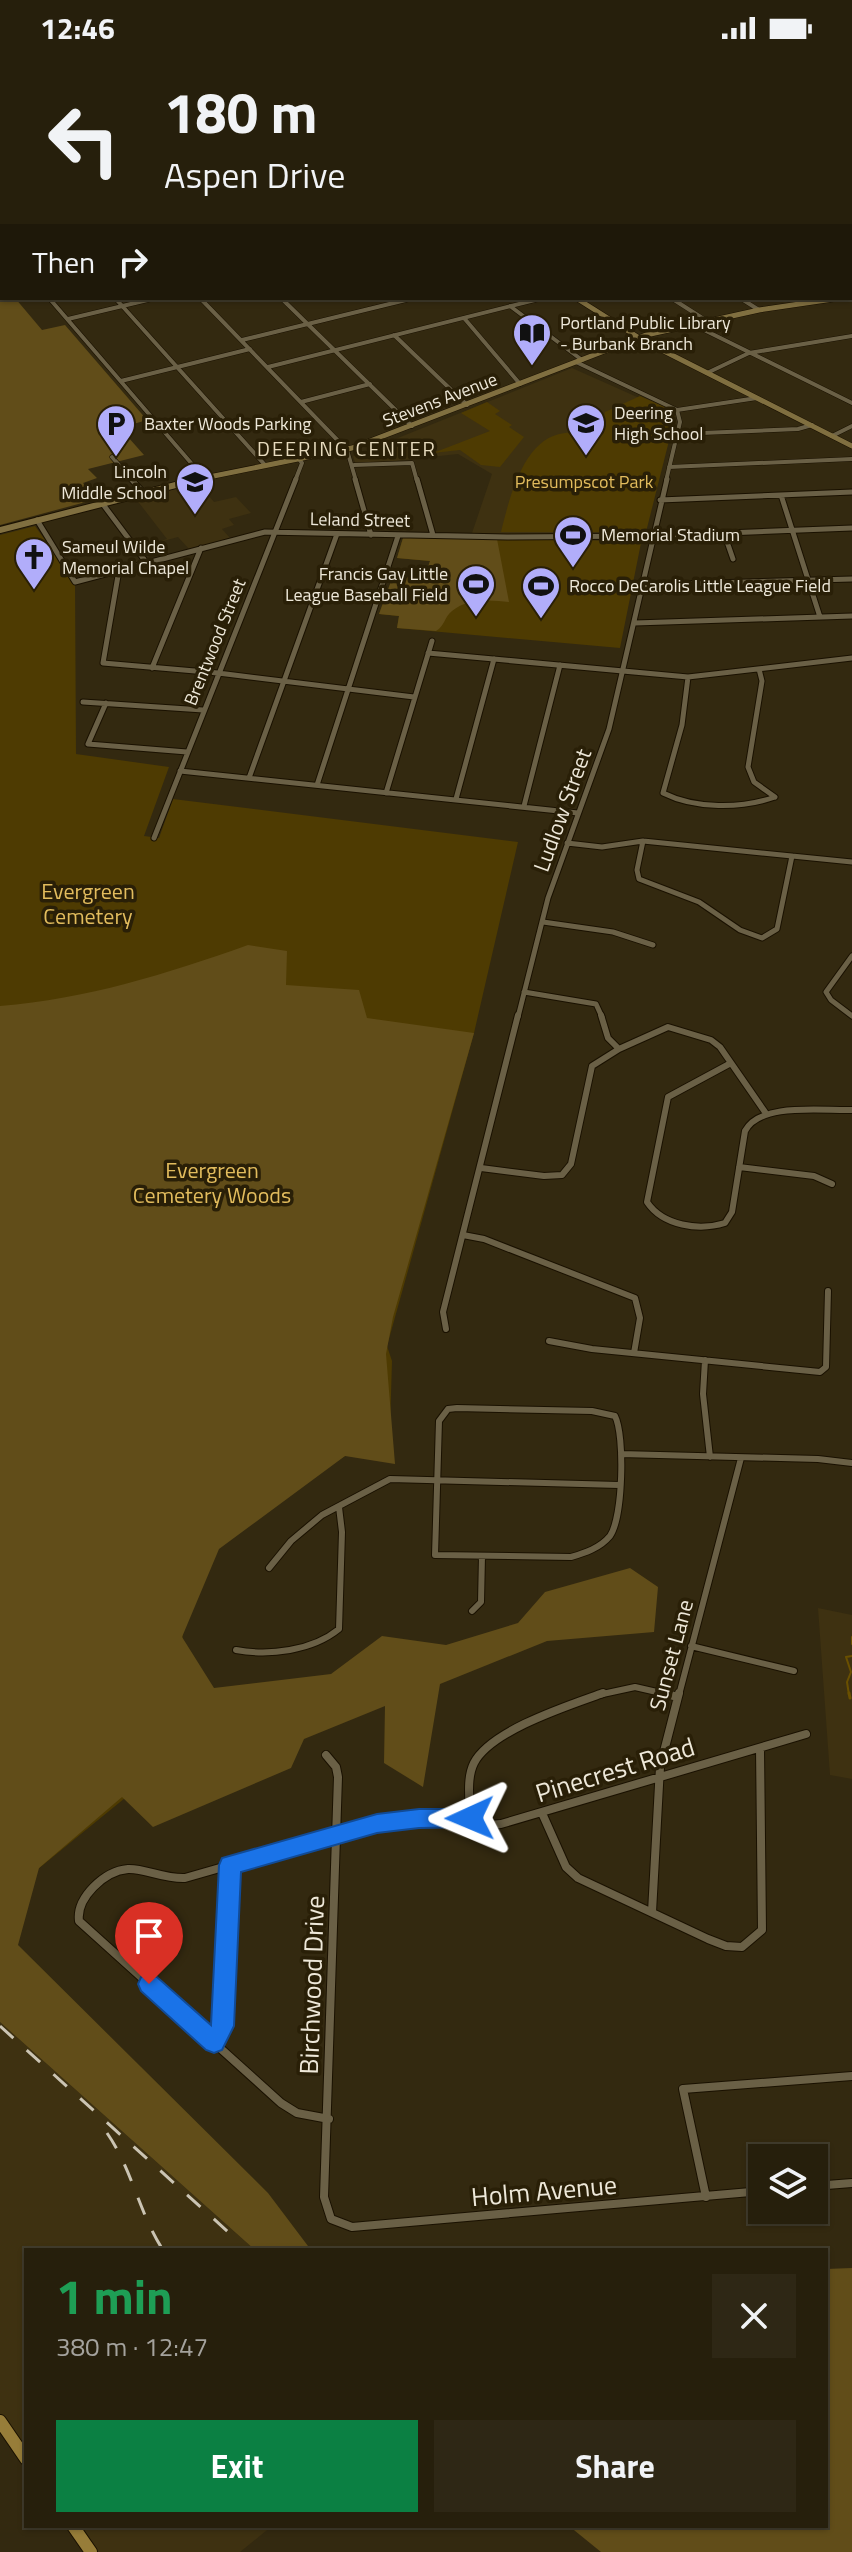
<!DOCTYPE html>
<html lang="en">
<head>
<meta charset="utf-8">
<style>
	:root { --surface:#261f0c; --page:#2e2715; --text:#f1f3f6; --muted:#a4a29d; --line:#423d2d; --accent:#0b8043 }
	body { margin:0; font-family:"Titillium Web",sans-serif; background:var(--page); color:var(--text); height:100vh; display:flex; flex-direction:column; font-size:30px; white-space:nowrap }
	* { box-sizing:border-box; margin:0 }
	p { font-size:26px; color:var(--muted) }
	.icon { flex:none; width:44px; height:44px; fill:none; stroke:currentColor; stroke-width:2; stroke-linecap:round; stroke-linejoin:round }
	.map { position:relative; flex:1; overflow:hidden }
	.panel { position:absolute; left:24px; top:2192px; width:804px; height:280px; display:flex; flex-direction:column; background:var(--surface); border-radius:0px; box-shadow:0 2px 6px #0004,0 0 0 2px var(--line) }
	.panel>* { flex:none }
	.banner { position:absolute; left:0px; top:0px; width:852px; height:244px; box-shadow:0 2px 6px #0004,0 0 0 2px var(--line); background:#261f0c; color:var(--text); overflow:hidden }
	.buttons { position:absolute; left:748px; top:2088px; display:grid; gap:16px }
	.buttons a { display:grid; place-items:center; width:80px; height:80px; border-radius:0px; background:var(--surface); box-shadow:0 2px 6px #0004,0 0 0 2px var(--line); font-size:40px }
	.pin { position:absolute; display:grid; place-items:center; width:68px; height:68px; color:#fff; margin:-82px -34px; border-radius:50% 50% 50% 0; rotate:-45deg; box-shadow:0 0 8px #0007 }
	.pin .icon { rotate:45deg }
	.me { position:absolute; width:88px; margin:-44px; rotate:269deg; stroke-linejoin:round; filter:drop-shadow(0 0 6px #0008) }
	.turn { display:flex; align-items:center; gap:28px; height:168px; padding:0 32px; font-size:36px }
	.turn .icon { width:104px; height:104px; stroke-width:2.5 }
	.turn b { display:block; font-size:56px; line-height:68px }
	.then { display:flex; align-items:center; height:76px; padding:0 32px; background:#0003; gap:16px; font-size:30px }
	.round { display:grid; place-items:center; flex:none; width:84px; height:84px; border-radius:0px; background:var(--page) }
	.summary { display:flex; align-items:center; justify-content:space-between; height:136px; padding:0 32px }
	h1 { font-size:48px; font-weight:700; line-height:60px; color:#1e9e55 }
	.action { display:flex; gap:16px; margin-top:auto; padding:16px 32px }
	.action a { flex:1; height:92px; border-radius:0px; background:var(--accent); color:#fff; font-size:32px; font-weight:700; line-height:92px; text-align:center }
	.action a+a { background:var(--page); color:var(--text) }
	.status { display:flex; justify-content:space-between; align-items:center; height:56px; padding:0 40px; background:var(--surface); direction:ltr }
	.status svg { height:22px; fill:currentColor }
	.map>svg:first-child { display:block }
	.built { fill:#3e3111 }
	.green { fill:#4e3b02 }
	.forest { fill:#614d19 }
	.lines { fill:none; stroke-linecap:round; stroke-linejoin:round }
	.stream-far1 { stroke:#6a5000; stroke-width:2 }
	.stream { stroke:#6a5000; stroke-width:3 }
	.street-far3-casing { stroke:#1a1100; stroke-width:5 }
	.street-far2-casing { stroke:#1a1100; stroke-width:7 }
	.street-far1-casing { stroke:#1a1100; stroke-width:8 }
	.street-casing { stroke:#1a1100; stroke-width:10 }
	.secondary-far1-casing { stroke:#1a1100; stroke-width:6 }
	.secondary-casing { stroke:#1a1100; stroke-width:8 }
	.primary-casing { stroke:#1a1100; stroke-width:14 }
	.street-far3 { stroke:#6a6046; stroke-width:4 }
	.street-far2 { stroke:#6a6046; stroke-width:5 }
	.street-far1 { stroke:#6a6046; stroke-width:6 }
	.street { stroke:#6a6046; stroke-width:8 }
	.secondary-far1 { stroke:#806f40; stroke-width:5 }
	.secondary { stroke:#806f40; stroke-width:6 }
	.primary { stroke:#977d39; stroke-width:12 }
	.rail-far1 { stroke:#cbc4b3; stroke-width:2; stroke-dasharray:9 9; stroke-linecap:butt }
	.rail { stroke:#cbc4b3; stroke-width:3; stroke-dasharray:18 18; stroke-linecap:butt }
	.route { fill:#1a73e8; stroke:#114b97; stroke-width:2 }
	.labels { text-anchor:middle; stroke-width:7; stroke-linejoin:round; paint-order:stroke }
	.far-poi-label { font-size:18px; fill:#eee8d9; stroke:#291f07; text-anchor:start }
	.far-street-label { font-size:18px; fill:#eee8d9; stroke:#291f07 }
	.far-park-label { font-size:18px; fill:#e2bc5d; stroke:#291f07 }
	.far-neighbourhood-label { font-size:20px; letter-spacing:2px; fill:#e7dbbe; stroke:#291f07 }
	.street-label { font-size:22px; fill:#eee8d9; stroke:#291f07 }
	.park-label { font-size:22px; fill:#e2bc5d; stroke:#291f07 }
	.near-street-label { font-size:26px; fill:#eee8d9; stroke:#291f07 }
</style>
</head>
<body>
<div class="status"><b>12:46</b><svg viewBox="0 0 49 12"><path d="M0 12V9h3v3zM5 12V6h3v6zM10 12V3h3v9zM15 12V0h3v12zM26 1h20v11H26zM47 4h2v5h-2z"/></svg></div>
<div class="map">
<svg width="852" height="2496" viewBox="0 0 852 2496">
	<rect width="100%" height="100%" fill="#332910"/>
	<path class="built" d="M572 312 673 357 644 478 471 480 492 418 458 398 356 409 353 400Z
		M184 431 194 443 209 440 214 446 236 441 251 457 229 463 234 469 222 473 230 482 189 493 178 481 141 491 167 483 136 443Z
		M818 1552 852 1559V1723L830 1719Z
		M0 1966 255 2194H26V2401L0 2371Z
		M78 2470H272L240 2496H98Z"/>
	<path class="green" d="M640 340 667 352 675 361 646 476H501C509 444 523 381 565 377 576 375 588 377 601 377L605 356Z
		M487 346 500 355 495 358 512 369 509 371 524 381 500 411 481 409 460 394 433 397 490 375 461 357Z
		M35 470 75 526 76 698 169 711 144 780 159 782 173 743 518 786 474 977 387 1290 392 1305 390 1373 277 1441 181 1519 186 1719 152 1720 0 1844V479Z
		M403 482 637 485 641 487 620 592 397 572 399 560 379 558 393 520 424 523 430 505 397 502Z"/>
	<path class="forest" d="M0 225 2 242H15L42 274 65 269 147 364 120 372 144 399 88 413 97 422 83 427 97 443 0 469Z
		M403 482 497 483 509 546C490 544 468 542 452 555 444 561 445 570 436 575L397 572 399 560 379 558 393 520 424 523 430 505 397 502Z
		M248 889 287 895 286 929 359 934 367 962 474 977 393 1261 386 1298 395 1408 345 1400 219 1493 182 1581 214 1632 331 1618 382 1580 446 1589 518 1567 545 1536 630 1512 658 1531 654 1576 547 1585 440 1628 423 1731 384 1707 385 1650 304 1683 291 1712 153 1771 122 1741 39 1812 18 1889 268 2137 311 2194H255L0 1966V950C87 943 166 918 248 889Z
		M852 2212V2496H601L569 2470H826V2213Z"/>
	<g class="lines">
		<path class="stream-far1" d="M852 1581V1588
			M849 1639 847 1626 851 1616 846 1601 852 1600"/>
		<path class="stream" d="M849 1637 850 1642"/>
		<defs>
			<path id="street-far3" d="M145 0 148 2
				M170 0 186 2
				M332 0 336 2
				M426 0 430 2
				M463 0 467 2
				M641 2 648 0
				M833 2 845 0
				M49 242 204 422
				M115 242 265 409
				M200 242 347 394 356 425
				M281 242 412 370
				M671 242 707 265
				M740 242 759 254
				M510 250 582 304
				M464 262 520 328
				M68 263 156 242
				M692 268 852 347
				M394 279 467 349
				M242 284 414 242
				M576 306 677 354 680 366 666 425
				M268 311 543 242
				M707 317 749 297 852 280
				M121 325 250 293
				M301 346 370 328
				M677 354 757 342
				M677 378 798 373 812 369
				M832 380 852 370
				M112 401 133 425
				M354 409 412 407 417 425
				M669 411 852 403
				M295 425 302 407 299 403"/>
			<path id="street-far2" d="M131 423 143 436
				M355 423 371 479
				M417 423 433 479
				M781 439 820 561
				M660 444 852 436
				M102 447 146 506
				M37 464 75 526 265 476 507 481 651 480 852 472
				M724 477 733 503
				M119 514 103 607 218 617 414 641
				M642 529 852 523
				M635 567 852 560
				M428 597 688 621 852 602
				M152 612 201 492
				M759 613 762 625 748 711 754 726 775 741
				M688 621 682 669 663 737C695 753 741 753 775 741
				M83 646 203 654
				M106 647 88 688 187 696
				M180 715 578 757
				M249 722 337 478
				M317 729 398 480
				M386 737 432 585
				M456 743 494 603
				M524 750 560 609
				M154 782 296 423
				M643 785 637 814 639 823 699 846 740 874 762 882 777 873 792 800
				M567 787 602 791 643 785 852 806
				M543 866 613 876 653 889
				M852 900 826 936 831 944 852 960
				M524 936 596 948 602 961
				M518 961 548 842 609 673 667 423"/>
			<path id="street-far1" d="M601 959 608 982 619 993
				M731 1007 668 1041 647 1146C663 1170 699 1175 725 1167L732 1156 745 1075C760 1046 822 1055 852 1054
				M739 1111 814 1120 832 1128
				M481 1112 544 1120 562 1119 571 1108 592 1010 619 993 668 971 711 984 720 991 765 1056
				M463 1179 484 1183 635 1242 640 1262 634 1297
				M446 1273 443 1256 518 959
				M549 1285 592 1293 820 1316 826 1311 828 1235
				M705 1304 703 1338 710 1401
				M457 1352 592 1355 615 1360C625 1380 623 1461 610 1480 600 1492 585 1497 571 1501L435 1499 439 1365 448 1353Z
				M621 1398 818 1403 852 1407
				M269 1512 291 1485 322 1459 390 1423 619 1429
				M472 1555 481 1546 482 1500
				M691 1590 794 1615
				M236 1594C269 1600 312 1595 339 1573L342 1476 339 1451
				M598 1639 635 1631 670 1639
				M679 1639 741 1402"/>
			<path id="street" d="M662 1637 678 1641
				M326 1699 336 1711 338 1721 324 2141 331 2163 352 2171 762 2135
				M542 1757 566 1811 578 1822 708 1883 726 1890 742 1891 762 1874 760 1692
				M470 1762C470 1745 466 1723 474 1707 491 1674 570 1649 603 1637
				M652 1856 660 1711 679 1637
				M214 1986 222 1970 230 1809
				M329 2063 297 2057 281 2047 79 1865C76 1842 104 1815 128 1813 144 1812 164 1823 185 1822L377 1767 444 1761 466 1762 489 1769 501 1768 806 1678
				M814 2130 852 2127
				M706 2141 683 2033 852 2020"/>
			<path id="secondary-far1" d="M443 2 448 0
				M850 172 852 175
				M576 242 644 285 852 390
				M189 425 352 392 646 279 759 254 840 242"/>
			<path id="secondary" d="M0 474 199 423"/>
			<path id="primary" d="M0 2365 26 2403
				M73 2470 91 2496"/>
		</defs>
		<use href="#street-far3" class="street-far3-casing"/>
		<use href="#street-far2" class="street-far2-casing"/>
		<use href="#street-far1" class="street-far1-casing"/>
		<use href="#street" class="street-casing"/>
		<use href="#secondary-far1" class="secondary-far1-casing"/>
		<use href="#secondary" class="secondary-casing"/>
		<use href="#primary" class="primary-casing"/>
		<use href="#street-far3" class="street-far3"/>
		<use href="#street-far2" class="street-far2"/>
		<use href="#street-far1" class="street-far1"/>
		<use href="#street" class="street"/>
		<use href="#secondary-far1" class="secondary-far1"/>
		<use href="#secondary" class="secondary"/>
		<use href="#primary" class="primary"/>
		<path class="rail-far1" d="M573 2 580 0"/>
		<path class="rail" d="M0 1970 236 2183
			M107 2077C132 2113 139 2157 163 2194"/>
	</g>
	<path class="route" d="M419 1753H470L477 1755 480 1762 477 1769 470 1771 419 1772 377 1777 241 1816 234 1970 222 1994 214 1997 206 1994 141 1935 138 1928 141 1921 149 1918 157 1921 211 1969 219 1809 222 1802 377 1758Z"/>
	<defs>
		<symbol id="library-pin" viewBox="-11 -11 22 30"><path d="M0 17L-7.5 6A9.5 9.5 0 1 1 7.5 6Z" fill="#b1adfa" stroke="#291f07"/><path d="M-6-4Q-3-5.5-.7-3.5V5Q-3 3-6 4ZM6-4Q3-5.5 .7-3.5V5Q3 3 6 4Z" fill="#111"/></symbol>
		<symbol id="school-pin" viewBox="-11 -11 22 30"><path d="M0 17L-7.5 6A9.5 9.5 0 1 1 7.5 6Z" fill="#b1adfa" stroke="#291f07"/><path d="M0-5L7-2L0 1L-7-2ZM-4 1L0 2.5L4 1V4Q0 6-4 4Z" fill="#111"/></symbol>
		<symbol id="parking-pin" viewBox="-11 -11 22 30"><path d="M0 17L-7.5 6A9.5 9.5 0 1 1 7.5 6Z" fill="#b1adfa" stroke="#291f07"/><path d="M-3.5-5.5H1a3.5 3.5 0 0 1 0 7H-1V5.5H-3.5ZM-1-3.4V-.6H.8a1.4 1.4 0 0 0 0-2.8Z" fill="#111"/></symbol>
		<symbol id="stadium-pin" viewBox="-11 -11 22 30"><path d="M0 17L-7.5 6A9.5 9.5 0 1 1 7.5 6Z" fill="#b1adfa" stroke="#291f07"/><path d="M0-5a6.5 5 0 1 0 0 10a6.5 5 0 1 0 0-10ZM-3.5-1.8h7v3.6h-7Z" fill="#111"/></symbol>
		<symbol id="church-pin" viewBox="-11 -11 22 30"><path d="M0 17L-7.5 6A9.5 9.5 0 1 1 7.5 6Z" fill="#b1adfa" stroke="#291f07"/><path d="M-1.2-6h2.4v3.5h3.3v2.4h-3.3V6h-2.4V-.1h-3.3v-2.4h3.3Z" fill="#111"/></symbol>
	</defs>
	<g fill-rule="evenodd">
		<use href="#library-pin" x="510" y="255" width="44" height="60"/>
		<use href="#school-pin" x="564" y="345" width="44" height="60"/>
		<use href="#parking-pin" x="94" y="346" width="44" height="60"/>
		<use href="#school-pin" x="173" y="404" width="44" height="60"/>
		<use href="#stadium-pin" x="551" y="457" width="44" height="60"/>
		<use href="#church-pin" x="12" y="479" width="44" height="60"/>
		<use href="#stadium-pin" x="454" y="506" width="44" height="60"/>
		<use href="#stadium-pin" x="519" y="508" width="44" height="60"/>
	</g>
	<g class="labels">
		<g class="far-poi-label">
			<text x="560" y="273">Portland Public Library<tspan x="560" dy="21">- Burbank Branch</tspan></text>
			<text x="614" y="363">Deering<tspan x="614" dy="21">High School</tspan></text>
			<text x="144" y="374">Baxter Woods Parking</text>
			<text x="167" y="422" text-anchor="end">Lincoln<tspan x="167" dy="21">Middle School</tspan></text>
			<text x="601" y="485">Memorial Stadium</text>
			<text x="62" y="497">Sameul Wilde<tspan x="62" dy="21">Memorial Chapel</tspan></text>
			<text x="448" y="524" text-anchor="end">Francis Gay Little<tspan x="448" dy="21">League Baseball Field</tspan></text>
			<text x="569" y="536">Rocco DeCarolis Little League Field</text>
		</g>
		<g class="far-street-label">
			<text transform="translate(440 344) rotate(-21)" y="6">Stevens Avenue</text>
			<text transform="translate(360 464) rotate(1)" y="6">Leland Street</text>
			<text transform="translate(215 586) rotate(-68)" y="6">Brentwood Street</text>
		</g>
		<g class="far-park-label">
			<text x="584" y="432">Presumpscot Park</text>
		</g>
		<g class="far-neighbourhood-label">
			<text x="347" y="400">DEERING CENTER</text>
		</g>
		<g class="street-label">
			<text transform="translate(562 754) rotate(-70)" y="8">Ludlow Street</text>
			<text transform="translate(671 1599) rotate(-75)" y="8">Sunset Lane</text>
		</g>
		<g class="park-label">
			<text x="88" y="843">Evergreen<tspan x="88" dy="25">Cemetery</tspan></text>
			<text x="212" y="1122">Evergreen<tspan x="212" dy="25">Cemetery Woods</tspan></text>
		</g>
		<g class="near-street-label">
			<text transform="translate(615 1714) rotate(-17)" y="9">Pinecrest Road</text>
			<text transform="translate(312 1929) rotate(-88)" y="9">Birchwood Drive</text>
			<text transform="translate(544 2135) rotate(-5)" y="9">Holm Avenue</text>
		</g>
	</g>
</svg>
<div class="buttons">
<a><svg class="icon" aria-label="layers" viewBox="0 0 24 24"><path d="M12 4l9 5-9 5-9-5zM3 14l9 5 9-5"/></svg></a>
</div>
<div class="pin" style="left:149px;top:1928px;background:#d93025"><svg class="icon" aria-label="arrive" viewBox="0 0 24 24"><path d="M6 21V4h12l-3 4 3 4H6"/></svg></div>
<svg class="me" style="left:470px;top:1762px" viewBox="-20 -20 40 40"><path d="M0-17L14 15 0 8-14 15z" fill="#1a73e8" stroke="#fff" stroke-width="4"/></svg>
<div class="banner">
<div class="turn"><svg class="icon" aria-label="left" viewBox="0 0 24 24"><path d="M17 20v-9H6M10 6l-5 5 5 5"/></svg><div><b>180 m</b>Aspen Drive</div></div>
<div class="then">Then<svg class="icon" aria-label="right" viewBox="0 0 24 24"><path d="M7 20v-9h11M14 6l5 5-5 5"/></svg></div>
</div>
<section class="panel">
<div class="summary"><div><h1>1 min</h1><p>380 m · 12:47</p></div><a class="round"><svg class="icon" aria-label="close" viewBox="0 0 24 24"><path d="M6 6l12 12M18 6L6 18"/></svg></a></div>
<div class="action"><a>Exit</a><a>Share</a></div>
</section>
</div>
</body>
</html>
